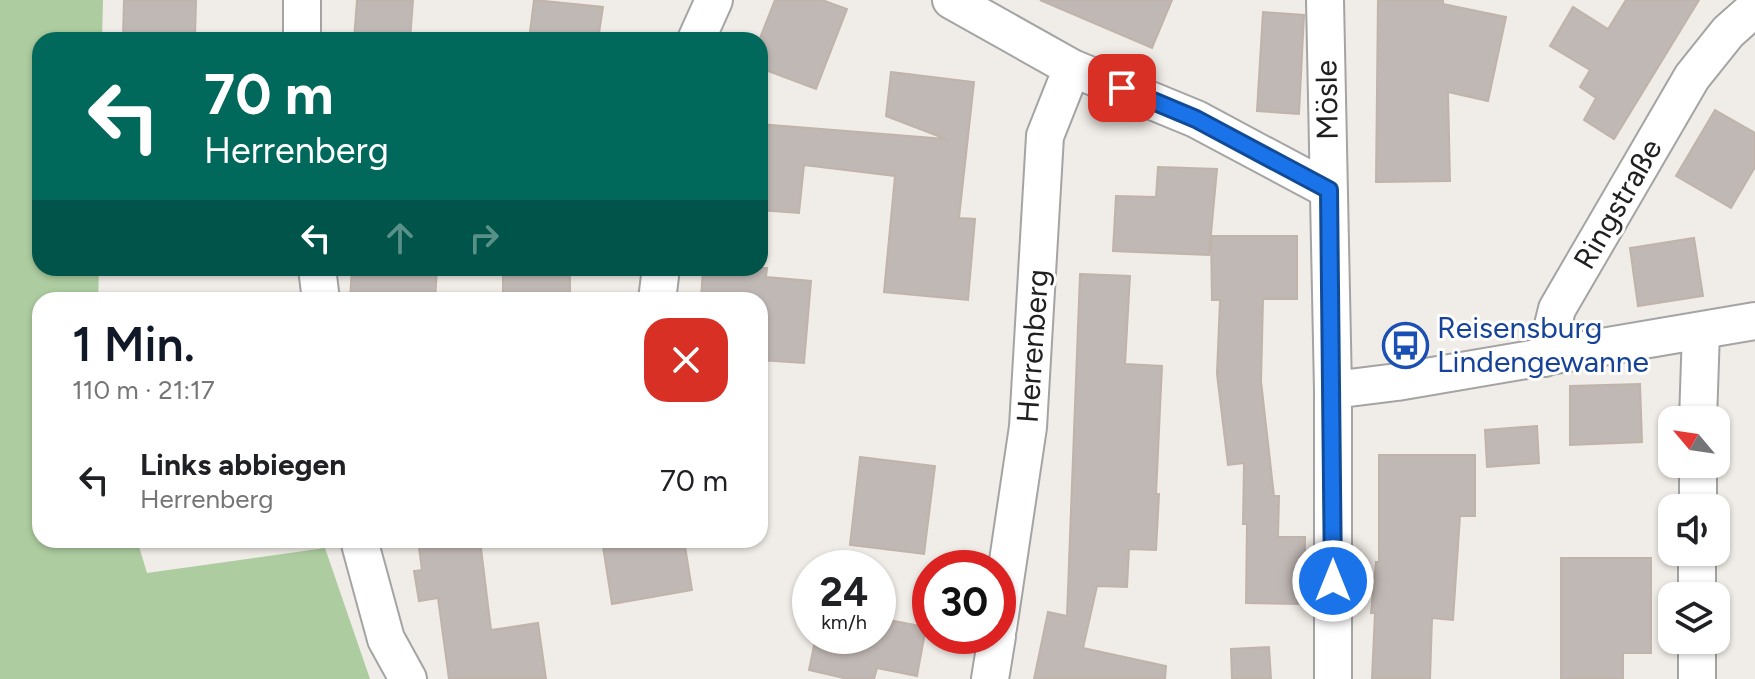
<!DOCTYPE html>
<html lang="de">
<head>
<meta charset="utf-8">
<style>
	:root { --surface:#fff; --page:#f2f2f2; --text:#202124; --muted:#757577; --accent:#111827 }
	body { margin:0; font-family:Figtree,sans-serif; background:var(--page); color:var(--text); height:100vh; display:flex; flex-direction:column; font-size:30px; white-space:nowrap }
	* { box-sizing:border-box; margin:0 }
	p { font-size:26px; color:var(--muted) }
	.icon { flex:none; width:44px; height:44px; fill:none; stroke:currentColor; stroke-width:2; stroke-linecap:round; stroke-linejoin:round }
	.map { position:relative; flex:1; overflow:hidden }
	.details { position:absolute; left:32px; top:292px; width:736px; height:256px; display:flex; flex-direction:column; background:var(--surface); border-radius:24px; box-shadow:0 2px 6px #0004 }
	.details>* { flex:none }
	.guide { position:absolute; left:32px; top:32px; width:736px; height:244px; border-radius:24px; box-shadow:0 2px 6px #0004; background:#00695c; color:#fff; overflow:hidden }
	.needle { width:52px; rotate:299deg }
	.controls { position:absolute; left:1658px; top:406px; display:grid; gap:16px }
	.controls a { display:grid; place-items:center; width:72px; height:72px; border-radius:16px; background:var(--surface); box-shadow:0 2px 6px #0004; font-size:40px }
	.speed { position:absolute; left:792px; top:550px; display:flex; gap:16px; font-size:40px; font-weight:700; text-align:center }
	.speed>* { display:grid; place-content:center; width:104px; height:104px; border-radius:50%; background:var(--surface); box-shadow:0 2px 6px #0004; line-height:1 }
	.speed small { font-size:20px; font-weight:400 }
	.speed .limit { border:12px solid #d22; background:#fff; color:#111 }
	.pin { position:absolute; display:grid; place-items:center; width:68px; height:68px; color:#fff; margin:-34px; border-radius:16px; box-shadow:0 4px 12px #0006 }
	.me { position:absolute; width:88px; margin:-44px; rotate:0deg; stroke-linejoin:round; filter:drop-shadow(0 0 6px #0008) }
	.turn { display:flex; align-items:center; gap:28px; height:168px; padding:0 40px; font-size:36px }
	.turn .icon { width:104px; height:104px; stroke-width:2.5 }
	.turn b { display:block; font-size:56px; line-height:68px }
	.lanes { display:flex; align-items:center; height:76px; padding:0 40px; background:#0003; justify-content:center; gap:40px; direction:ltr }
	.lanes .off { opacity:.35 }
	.round { display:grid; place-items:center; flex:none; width:84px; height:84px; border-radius:24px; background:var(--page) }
	.overview { display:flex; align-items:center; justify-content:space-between; height:136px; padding:0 40px }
	h1 { font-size:48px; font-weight:600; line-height:60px; color:var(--accent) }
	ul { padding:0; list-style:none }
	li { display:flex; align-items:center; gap:24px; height:104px; padding:0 40px }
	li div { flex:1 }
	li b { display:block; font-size:30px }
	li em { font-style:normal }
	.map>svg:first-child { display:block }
	.forest { fill:#adcc9f }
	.building { fill:#c0b8b4; stroke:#c0b3aa; stroke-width:2 }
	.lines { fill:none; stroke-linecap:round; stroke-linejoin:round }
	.minor-casing { stroke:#a4a4a4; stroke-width:40 }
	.minor { stroke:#fff; stroke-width:36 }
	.route-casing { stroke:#114b97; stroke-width:20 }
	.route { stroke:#1a73e8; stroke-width:14 }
	.labels { text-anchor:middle; stroke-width:6; stroke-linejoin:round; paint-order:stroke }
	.street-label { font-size:30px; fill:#202020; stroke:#fff }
	.transit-label { font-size:30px; fill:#164399; stroke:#fff; text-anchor:start }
</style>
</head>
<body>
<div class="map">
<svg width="1755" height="679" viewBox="0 0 1755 679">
	<rect width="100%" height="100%" fill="#f0ece7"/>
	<path class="forest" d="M0 0H103L102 40H40V268H99L98 300H40V540H137L147 573 325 548 370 679H0Z"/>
	<path class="building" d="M124 0H196L195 36H123Z
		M357 0H413L410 40H354Z
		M534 0 603 7 598 40H529Z
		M775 0H822L847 9 816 89 760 68V38Z
		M1040 0H1172L1152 48Z
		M1378 0H1443V4L1506 17 1488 101 1448 92 1450 181 1376 182Z
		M1626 0H1699L1614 139 1584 120 1596 98 1580 87 1590 70 1550 46 1573 7 1608 29Z
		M1263 12 1304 15 1299 114 1257 111Z
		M891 72 974 82 959 218 975 219 968 300 884 292 895 176 804 165 799 213 760 210V124L946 139 886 116Z
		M1715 110 1755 133V167L1731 208 1676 176Z
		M1158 167 1217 169 1209 255 1113 251 1116 196 1156 197Z
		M1211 236H1297V299H1263L1261 381 1274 496H1279L1278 537H1305L1304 604 1246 603 1247 524H1243L1244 463 1228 465 1217 374 1220 300H1212Z
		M1694 238 1703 296 1638 306 1630 248Z
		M352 268H437L435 300H350Z
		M503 268H570V300H503Z
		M703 268H767L766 277 811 281 804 363 760 360V300H701Z
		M1080 274 1130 276 1125 364 1162 366 1156 494H1159L1156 550 1129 549 1127 587 1097 586 1083 648 1166 666 1165 679H1034L1048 612 1067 616Z
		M1640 384 1642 442 1570 445V386Z
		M1537 426 1539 463 1487 467 1485 430Z
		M1379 455H1475V516H1460L1453 620 1432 618 1430 679H1372L1375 613H1371L1376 562H1379Z
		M860 457 935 466 924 554 850 545Z
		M418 540H480L491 630 538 623 546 679H449L438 598 419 601 414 571 422 570Z
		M602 540H684L692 590 612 604Z
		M1561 558H1651V653H1623V679H1561Z
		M878 618 926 627 917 676 877 668 874 679H848L809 670 816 636H878Z
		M1269 647 1271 679H1232L1231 649Z"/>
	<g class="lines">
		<defs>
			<path id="minor" d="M951 0 1072 68 1196 119 1329 190
				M1325 0 1333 390V679
				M302 40V0
				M696 40 714 0
				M317 268 321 300
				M657 300 661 268
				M1545 358 1557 309 1692 77 1728 32 1755 8
				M1333 390 1397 382 1755 321
				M1698 420 1701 331
				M1698 508V464
				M359 540 386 639 408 679
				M1697 596V552
				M998 628 1028 427 1045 136 1072 68
				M1697 640V679
				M990 679 997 636"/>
		</defs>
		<use href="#minor" class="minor-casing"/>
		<use href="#minor" class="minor"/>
	</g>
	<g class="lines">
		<defs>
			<path id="route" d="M1122 88 1196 119 1329 190 1333 581"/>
		</defs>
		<use href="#route" class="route-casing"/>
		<use href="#route" class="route"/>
	</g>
	<defs>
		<symbol id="bus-ring" viewBox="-11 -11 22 22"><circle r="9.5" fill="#fff" stroke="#1a4fb4" stroke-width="1.5"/><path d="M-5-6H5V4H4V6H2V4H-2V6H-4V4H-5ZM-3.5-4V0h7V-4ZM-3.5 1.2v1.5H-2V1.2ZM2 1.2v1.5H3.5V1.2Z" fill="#1a4fb4"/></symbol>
	</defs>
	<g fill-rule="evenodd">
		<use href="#bus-ring" x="1380" y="320" width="51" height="51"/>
	</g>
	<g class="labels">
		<g class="street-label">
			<text transform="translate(1327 100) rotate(-91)" y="10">Mösle</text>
			<text transform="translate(1618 204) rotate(-60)" y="10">Ringstraße</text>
			<text transform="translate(1033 346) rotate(-86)" y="10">Herrenberg</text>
		</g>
		<g class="transit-label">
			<text x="1437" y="338">Reisensburg<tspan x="1437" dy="34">Lindengewanne</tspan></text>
		</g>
	</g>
</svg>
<div class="controls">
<a><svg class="needle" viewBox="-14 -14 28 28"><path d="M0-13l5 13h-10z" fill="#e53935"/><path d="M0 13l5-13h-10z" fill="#757577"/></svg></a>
<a><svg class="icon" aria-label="sound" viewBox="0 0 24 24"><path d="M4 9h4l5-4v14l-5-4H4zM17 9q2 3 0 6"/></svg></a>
<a><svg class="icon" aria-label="layers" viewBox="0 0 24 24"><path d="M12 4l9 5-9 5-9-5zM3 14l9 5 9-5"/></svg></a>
</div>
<div class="speed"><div>24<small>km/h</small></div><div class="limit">30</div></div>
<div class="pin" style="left:1122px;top:88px;background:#d93025"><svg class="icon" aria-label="arrive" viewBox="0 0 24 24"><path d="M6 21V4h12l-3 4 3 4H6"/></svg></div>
<svg class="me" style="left:1333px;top:581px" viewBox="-20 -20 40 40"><circle r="17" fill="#1a73e8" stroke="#fff" stroke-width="3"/><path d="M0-11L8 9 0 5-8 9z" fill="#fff"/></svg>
<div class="guide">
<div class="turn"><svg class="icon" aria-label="left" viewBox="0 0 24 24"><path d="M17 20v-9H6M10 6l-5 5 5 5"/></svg><div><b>70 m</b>Herrenberg</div></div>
<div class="lanes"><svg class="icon" aria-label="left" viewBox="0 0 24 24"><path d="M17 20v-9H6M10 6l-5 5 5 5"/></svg><svg class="icon off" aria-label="ahead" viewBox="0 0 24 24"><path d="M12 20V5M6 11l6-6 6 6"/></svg><svg class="icon off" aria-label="right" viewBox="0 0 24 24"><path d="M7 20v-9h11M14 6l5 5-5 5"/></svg></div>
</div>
<section class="details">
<div class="overview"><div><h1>1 Min.</h1><p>110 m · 21:17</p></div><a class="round" style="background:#d93025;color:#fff"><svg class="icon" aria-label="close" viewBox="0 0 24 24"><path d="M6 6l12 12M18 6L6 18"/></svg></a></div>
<ul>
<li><svg class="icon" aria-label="left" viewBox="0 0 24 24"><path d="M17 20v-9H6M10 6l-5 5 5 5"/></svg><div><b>Links abbiegen</b><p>Herrenberg</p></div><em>70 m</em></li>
</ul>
</section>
</div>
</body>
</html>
